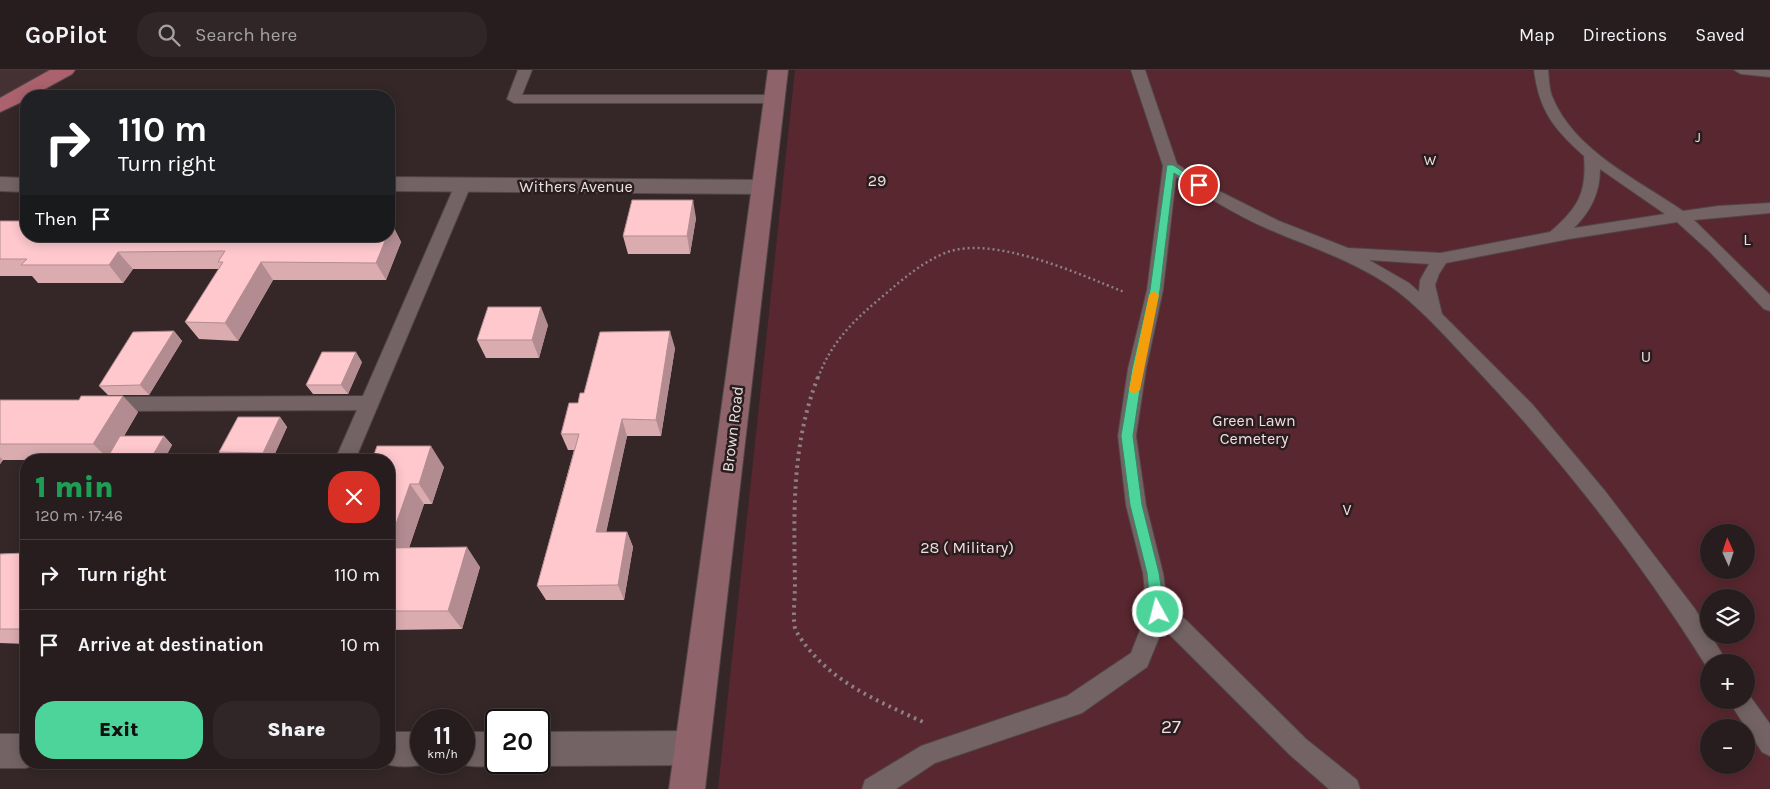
<!DOCTYPE html>
<html lang="en">
<head>
<meta charset="utf-8">
<style>
	:root { --surface:#281d1e; --page:#302627; --text:#f1f3f6; --muted:#a5a2a4; --line:#443b3c; --accent:#4cd49b }
	body { margin:0; font-family:Karla,sans-serif; background:var(--page); color:var(--text); height:100vh; display:flex; flex-direction:column; font-size:19px; white-space:nowrap }
	* { box-sizing:border-box; margin:0 }
	p { font-size:16px; color:var(--muted) }
	.icon { flex:none; width:28px; height:28px; fill:none; stroke:currentColor; stroke-width:2; stroke-linecap:round; stroke-linejoin:round }
	.map { position:relative; flex:1; overflow:hidden }
	.sheet { position:absolute; left:20px; top:384px; width:375px; height:315px; display:flex; flex-direction:column; background:var(--surface); border-radius:20px; box-shadow:0 2px 12px #0003,0 0 0 1px var(--line) }
	.sheet>* { flex:none }
	.guide { position:absolute; left:20px; top:20px; width:375px; height:152px; border-radius:20px; box-shadow:0 2px 12px #0003,0 0 0 1px var(--line); background:#202124; color:#fff; overflow:hidden }
	.needle { width:32px; rotate:357deg }
	.controls { position:absolute; left:1700px; top:454px; display:grid; gap:10px }
	.controls a { display:grid; place-items:center; width:55px; height:55px; border-radius:50%; background:var(--surface); box-shadow:0 2px 12px #0003,0 0 0 1px var(--line); font-size:25px }
	.speed { position:absolute; left:410px; top:639px; display:flex; gap:10px; font-size:25px; font-weight:700; text-align:center }
	.speed>* { display:grid; place-content:center; width:65px; height:65px; border-radius:50%; background:var(--surface); box-shadow:0 2px 12px #0003,0 0 0 1px var(--line); line-height:1 }
	.speed small { font-size:12px; font-weight:400 }
	.speed .limit { border:2px solid #111; border-radius:8px; background:#fff; color:#111 }
	.pin { position:absolute; display:grid; place-items:center; width:42px; height:42px; color:#fff; margin:-21px; border:2px solid #fff; border-radius:50%; box-shadow:0 1px 5px #0007 }
	.me { position:absolute; width:55px; margin:-28px; rotate:353deg; stroke-linejoin:round; filter:drop-shadow(0 0 4px #0008) }
	.turn { display:flex; align-items:center; gap:18px; height:105px; padding:0 15px; font-size:22px }
	.turn .icon { width:65px; height:65px; stroke-width:2.5 }
	.turn b { display:block; font-size:35px; line-height:42px }
	.then { display:flex; align-items:center; height:48px; padding:0 15px; background:#0003; gap:10px; font-size:19px }
	.round { display:grid; place-items:center; flex:none; width:52px; height:52px; border-radius:20px; background:var(--page) }
	.head { display:flex; align-items:center; justify-content:space-between; height:85px; padding:0 15px }
	h1 { font-size:30px; font-weight:800; line-height:38px; color:#1e9e55 }
	.cta { display:flex; gap:10px; margin-top:auto; padding:10px 15px }
	.cta a { flex:1; height:58px; border-radius:20px; background:var(--accent); color:#111; font-size:20px; font-weight:800; line-height:58px; text-align:center }
	.cta a+a { background:var(--page); color:var(--text) }
	ul { padding:0; list-style:none }
	li { display:flex; align-items:center; gap:15px; height:70px; padding:0 15px; border-top:1px solid var(--line) }
	li div { flex:1 }
	li b { display:block; font-size:19px }
	li em { font-style:normal }
	header { display:flex; align-items:center; gap:30px; box-sizing:border-box; height:70px; padding:0 25px; background:var(--surface); border-bottom:1px solid var(--line) }
	header strong { font-size:24px }
	nav { display:flex; gap:28px; margin-inline-start:auto; font-size:18px }
	.search { width:350px; height:45px; background:var(--page); display:flex; align-items:center; gap:12px; box-sizing:border-box; padding:0 18px; border-radius:20px; color:var(--muted); font-size:19px }
	.map>svg:first-child { display:block }
	.built { fill:#453133 }
	.green { fill:#59272f; fill-rule:evenodd }
	.lines { fill:none; stroke-linecap:round; stroke-linejoin:round }
	.lane-casing { stroke:#524647; stroke-width:2 }
	.street-casing { stroke:#524647; stroke-width:2 }
	.secondary-casing { stroke:#524647; stroke-width:2 }
	.primary-casing { stroke:#524647; stroke-width:2 }
	.path-far1 { stroke:#8c8182; stroke-width:2.5; stroke-dasharray:2 3; stroke-linecap:butt }
	.path { stroke:#8c8182; stroke-width:4; stroke-dasharray:2.5 4.5; stroke-linecap:butt }
	.lane { fill:#736365; fill-rule:evenodd }
	.street { fill:#736365; fill-rule:evenodd }
	.secondary { fill:#8f636a; fill-rule:evenodd }
	.primary { fill:#ab626e; fill-rule:evenodd }
	.wall { fill:#daacb0 }
	.shaded-wall { fill:#b28c90 }
	.building { fill:#fec8cd; stroke:#b28c90 }
	.route { fill:#4cd49b; stroke:#318a65 }
	.slow { fill:#f59e0b }
	.labels { text-anchor:middle; stroke-width:5; stroke-linejoin:round; paint-order:stroke }
	.far-park-label { font-size:14px; fill:#f2dee0; stroke:#2a1d1f }
	.park-label { font-size:16px; fill:#f2dee0; stroke:#2a1d1f }
	.street-label { font-size:16px; fill:#eae1e2; stroke:#2a1d1f }
	.near-park-label { font-size:19px; fill:#f2dee0; stroke:#2a1d1f }
</style>
</head>
<body>
<header>
<strong>GoPilot</strong>
<div class="search"><svg class="icon" aria-label="search" viewBox="0 0 24 24"><circle cx="10" cy="10" r="6"/><path d="M15 15l6 6"/></svg>Search here</div>
<nav><a>Map</a><a>Directions</a><a>Saved</a></nav>
</header>
<div class="map">
<svg width="1770" height="719" viewBox="0 0 1770 719">
	<rect width="100%" height="100%" fill="#352728"/>
	<path class="built" d="M0 0H64L0 35Z"/>
	<path class="green" d="M795 0H1770V719H718ZM1709 462H1746V500H1709ZM1709 528H1746V565H1709ZM1709 592H1746V630H1709ZM1709 658H1746V695H1709Z"/>
	<g class="lines">
		<defs>
			<path id="lane" d="M518 0H532L522 25H775L782 29 775 33H514L507 29Z
				M1131 0H1145L1177 94 1219 121 1279 151 1348 178 1441 183 1550 162C1578 138 1587 123 1584 86 1554 59 1539 41 1534 0H1548C1549 8 1549 19 1552 26 1574 81 1637 109 1683 141L1718 136 1770 133V143L1694 150 1770 225V241L1764 239 1710 182 1677 152 1569 169 1446 193 1439 204 1435 215 1442 244 1532 334 1605 421 1695 539 1727 592H1709L1708 599C1642 493 1564 392 1478 301 1453 275 1426 243 1397 221 1358 192 1312 178 1268 159 1236 145 1206 126 1176 107L1163 220 1146 299 1136 366 1146 435 1163 503 1168 537 1186 550 1306 669 1357 710 1360 719H1329L1290 685 1163 558 1147 597 1082 643 935 693 896 719H862L865 710 921 676 1067 626 1131 583 1147 542 1143 503 1126 435 1118 366 1128 299 1147 220 1163 96ZM1600 99 1665 144 1574 158C1591 141 1600 123 1600 99ZM1369 190 1429 194 1420 210 1419 222 1409 213Z
				M1734 0H1770V7L1741 4Z
				M463 110 471 115 355 390H335L357 340 106 341 100 339 97 334 100 329 106 327 363 326 455 115Z
				M1747 622 1770 654V686L1762 682 1728 630H1746Z"/>
			<path id="street" d="M0 107 26 108V122L0 121Z
				M389 107 763 110 771 112 774 117 771 122 763 124 389 121Z
				M692 661 704 666 709 678 704 690 692 695 539 696 530 692H539V662Z
				M389 662H421V692H430C415 698 395 698 380 692H389Z
				M464 662H496V692H505C490 698 470 698 455 692H464Z
				M0 664H26V692L38 693 26 698H0Z"/>
			<path id="secondary" d="M768 0H788L705 719H669Z"/>
			<path id="primary" d="M50 0H75L72 4 32 26H26V30L0 42V28Z"/>
		</defs>
		<use href="#lane" class="lane-casing"/>
		<use href="#street" class="street-casing"/>
		<use href="#secondary" class="secondary-casing"/>
		<use href="#primary" class="primary-casing"/>
		<path class="path-far1" d="M818 308C831 272 854 250 883 226 903 209 921 193 945 183 992 164 1079 204 1124 222"/>
		<path class="path" d="M818 307C791 376 794 443 795 516 795 526 792 553 796 561 825 610 874 629 923 652"/>
		<use href="#lane" class="lane"/>
		<use href="#street" class="street"/>
		<use href="#secondary" class="secondary"/>
		<use href="#primary" class="primary"/>
	</g>
	<path class="wall" d="M696 148 690 184H628L623 166Z
		M0 151 389 166 392 154 401 172 386 210H273L238 271 199 269 185 252 219 199H133L123 213H38L32 206H0Z
		M548 255 539 288H486L477 270Z
		M174 261 182 271 149 325H108L99 316Z
		M675 278 661 366H627L606 462H627L633 477 624 530H546L537 516 574 380H568L561 364 578 333 584 323Z
		M362 292 348 324H313L306 315Z
		M0 330 138 342 124 366H164L172 375 164 390H3L0 394Z
		M280 347 287 357 272 390H226L219 382Z
		M389 390 444 397 432 434H424L409 478 480 497 462 559 389 560Z
		M26 483V574L0 573V484Z"/>
	<path class="shaded-wall" d="M693 130 696 148 690 184 687 166Z
		M392 154 401 172 386 210 376 193 387 166H389V163Z
		M118 182 133 199 123 213 109 195Z
		M261 192 273 210 238 271 225 253Z
		M541 237 548 255 539 288 532 270Z
		M174 261 182 271 149 325 140 315Z
		M670 261 675 278 661 366 656 350Z
		M356 282 362 292 348 324 341 315Z
		M123 326 138 342 110 390 93 374Z
		M280 347 287 357 272 390H269L263 383Z
		M622 349 627 366 603 477 596 462Z
		M164 366 172 375 164 390H150Z
		M431 376 444 397 432 434 419 414Z
		M0 387 3 390 0 394Z
		M410 414 424 434 402 498 389 480V474Z
		M627 462 633 477 624 530 618 515Z
		M467 477 480 497 462 559 448 541Z"/>
	<path class="building" d="M632 130H693L687 166H623Z
		M0 151H26V166H387L376 193 261 192 225 253 185 252 223 192H218L225 181 118 182 109 195H21L27 189H0Z
		M389 154H392L389 163Z
		M488 237H541L532 270H477Z
		M174 261 140 315 99 316 133 262Z
		M670 261 656 350 622 349 596 462H627L618 515 537 516 579 364H561L569 333H578L580 323H584L600 262Z
		M322 282H356L341 315H306Z
		M81 326H123L93 374H0V330H79Z
		M238 347H280L263 383 219 382Z
		M120 366H164L150 390H106Z
		M377 376H431L419 414H410L389 474V390H372Z
		M467 477 448 541H389V478Z
		M26 483V559H0V484Z"/>
	<path class="route" d="M1167 95H1173L1204 115 1196 117 1174 103 1160 220 1143 299 1133 366 1142 435 1159 503 1165 542 1163 546 1158 548 1153 546 1151 542 1147 503 1130 435 1121 366 1132 299 1150 220Z"/>
	<path class="slow" d="M1154 221 1159 225 1140 320 1134 324 1129 320 1149 225Z"/>
	<g class="labels">
		<g class="far-park-label">
			<text x="1698" y="72">J</text>
			<text x="1430" y="95">W</text>
		</g>
		<g class="park-label">
			<text x="877" y="116">29</text>
			<text x="1747" y="175">L</text>
			<text x="1646" y="292">U</text>
			<text x="1254" y="356">Green Lawn<tspan x="1254" dy="18">Cemetery</tspan></text>
			<text x="1347" y="445">V</text>
			<text x="967" y="483">28 ( Military)</text>
		</g>
		<g class="street-label">
			<text x="576" y="122">Withers Avenue</text>
			<text transform="translate(732 359) rotate(-83)" y="6">Brown Road</text>
		</g>
		<g class="near-park-label">
			<text x="1171" y="663">27</text>
		</g>
	</g>
</svg>
<div class="controls">
<a><svg class="needle" viewBox="-14 -14 28 28"><path d="M0-13l5 13h-10z" fill="#e53935"/><path d="M0 13l5-13h-10z" fill="#a5a2a4"/></svg></a>
<a><svg class="icon" aria-label="layers" viewBox="0 0 24 24"><path d="M12 4l9 5-9 5-9-5zM3 14l9 5 9-5"/></svg></a>
<a>+</a>
<a>−</a>
</div>
<div class="speed"><div>11<small>km/h</small></div><div class="limit">20</div></div>
<div class="pin" style="left:1199px;top:115px;background:#d93025"><svg class="icon" aria-label="arrive" viewBox="0 0 24 24"><path d="M6 21V4h12l-3 4 3 4H6"/></svg></div>
<svg class="me" style="left:1158px;top:542px" viewBox="-20 -20 40 40"><circle r="17" fill="#4cd49b" stroke="#fff" stroke-width="3"/><path d="M0-11L8 9 0 5-8 9z" fill="#fff"/></svg>
<div class="guide">
<div class="turn"><svg class="icon" aria-label="right" viewBox="0 0 24 24"><path d="M7 20v-9h11M14 6l5 5-5 5"/></svg><div><b>110 m</b>Turn right</div></div>
<div class="then">Then<svg class="icon" aria-label="arrive" viewBox="0 0 24 24"><path d="M6 21V4h12l-3 4 3 4H6"/></svg></div>
</div>
<section class="sheet">
<div class="head"><div><h1>1 min</h1><p>120 m · 17:46</p></div><a class="round" style="background:#d93025;color:#fff"><svg class="icon" aria-label="close" viewBox="0 0 24 24"><path d="M6 6l12 12M18 6L6 18"/></svg></a></div>
<ul>
<li><svg class="icon" aria-label="right" viewBox="0 0 24 24"><path d="M7 20v-9h11M14 6l5 5-5 5"/></svg><div><b>Turn right</b></div><em>110 m</em></li>
<li><svg class="icon" aria-label="arrive" viewBox="0 0 24 24"><path d="M6 21V4h12l-3 4 3 4H6"/></svg><div><b>Arrive at destination</b></div><em>10 m</em></li>
</ul>
<div class="cta"><a>Exit</a><a>Share</a></div>
</section>
</div>
</body>
</html>
